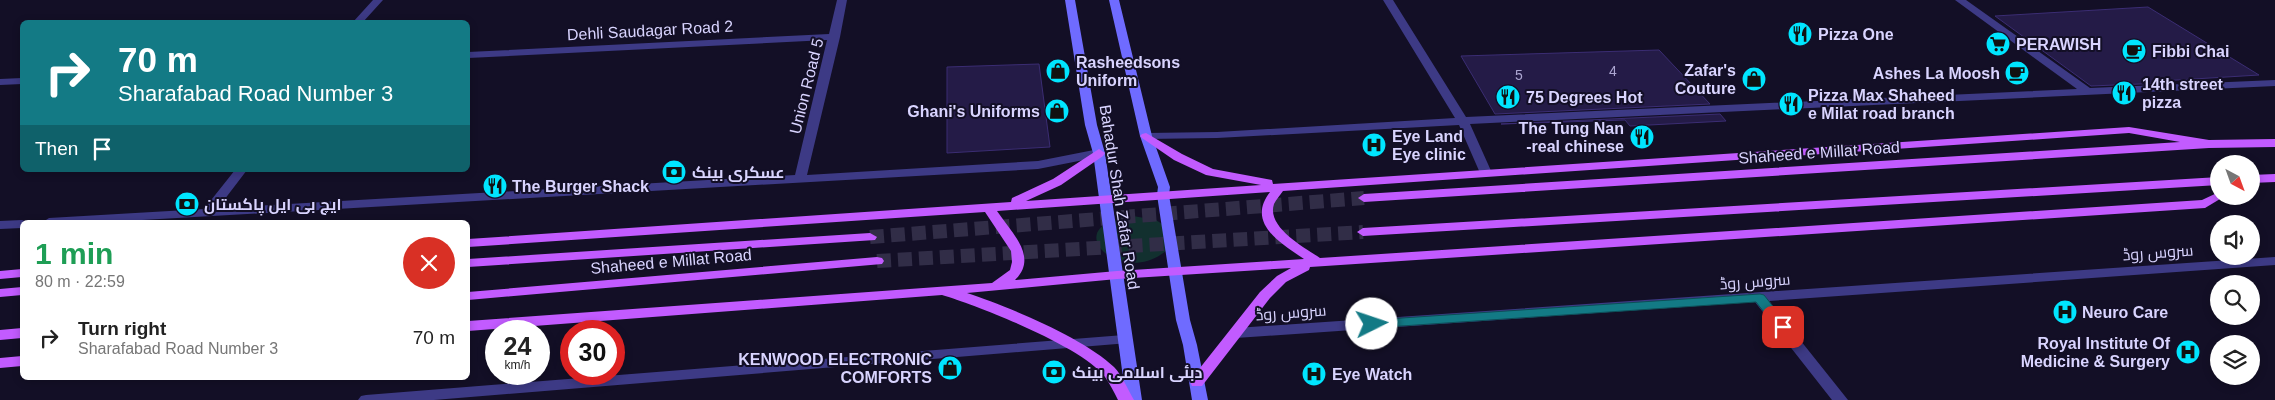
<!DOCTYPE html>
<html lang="en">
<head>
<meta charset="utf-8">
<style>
	:root { --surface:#fff; --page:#f6f6f6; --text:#222; --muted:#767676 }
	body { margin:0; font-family:Helvetica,Cairo,sans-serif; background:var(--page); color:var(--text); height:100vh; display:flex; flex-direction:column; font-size:19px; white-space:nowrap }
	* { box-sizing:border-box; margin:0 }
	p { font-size:16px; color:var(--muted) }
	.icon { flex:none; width:28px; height:28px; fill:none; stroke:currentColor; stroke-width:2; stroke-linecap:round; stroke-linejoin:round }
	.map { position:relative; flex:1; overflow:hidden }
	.details { position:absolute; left:20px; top:220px; width:450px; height:160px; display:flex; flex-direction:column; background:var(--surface); border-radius:8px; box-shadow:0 2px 8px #0003 }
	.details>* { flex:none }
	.guide { position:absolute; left:20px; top:20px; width:450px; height:152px; border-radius:8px; box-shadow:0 2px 8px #0003; background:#137a85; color:#fff; overflow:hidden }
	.needle { width:32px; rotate:139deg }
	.controls { position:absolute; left:2210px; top:155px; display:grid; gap:10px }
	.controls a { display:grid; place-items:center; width:50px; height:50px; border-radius:50%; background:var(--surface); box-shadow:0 2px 8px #0003; font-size:25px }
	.speed { position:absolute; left:485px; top:320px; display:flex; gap:10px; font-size:25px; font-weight:700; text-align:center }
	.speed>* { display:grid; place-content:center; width:65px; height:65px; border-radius:50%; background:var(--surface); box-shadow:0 2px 8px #0003; line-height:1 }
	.speed small { font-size:12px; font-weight:400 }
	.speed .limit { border:8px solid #d22; background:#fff; color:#111 }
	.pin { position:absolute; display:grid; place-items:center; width:42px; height:42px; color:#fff; margin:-21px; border-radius:10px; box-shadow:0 2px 8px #0006 }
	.me { position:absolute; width:55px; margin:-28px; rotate:86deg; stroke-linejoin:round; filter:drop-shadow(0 0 4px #0008) }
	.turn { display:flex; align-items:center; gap:18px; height:105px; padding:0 15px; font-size:22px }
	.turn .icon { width:65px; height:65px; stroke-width:2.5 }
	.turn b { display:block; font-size:35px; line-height:42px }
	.then { display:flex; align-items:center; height:48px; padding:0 15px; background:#0003; gap:10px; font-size:19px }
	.round { display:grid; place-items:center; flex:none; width:52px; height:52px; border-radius:26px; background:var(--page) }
	.headline { display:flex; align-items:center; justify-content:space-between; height:85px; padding:0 15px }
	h1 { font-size:30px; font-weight:800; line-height:38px; color:#1e9e55 }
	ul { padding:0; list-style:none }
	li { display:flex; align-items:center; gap:15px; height:65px; padding:0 15px }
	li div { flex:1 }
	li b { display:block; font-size:19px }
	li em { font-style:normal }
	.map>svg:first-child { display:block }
	.green { fill:#12302f }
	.building { fill:#241b47; stroke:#3b2d73 }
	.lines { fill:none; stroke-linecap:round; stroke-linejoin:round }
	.primary-tunnel { stroke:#312d47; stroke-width:14; stroke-dasharray:14 7; stroke-linecap:butt }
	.street { fill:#3d3a85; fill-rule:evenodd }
	.secondary { fill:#6f6bff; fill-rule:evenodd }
	.primary { fill:#c25bff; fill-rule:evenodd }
	.route { fill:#137a85; stroke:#0c4f56 }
	.labels { text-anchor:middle; stroke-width:4; stroke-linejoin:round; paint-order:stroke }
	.number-label { font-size:14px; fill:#aca6d1 }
	.street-label { font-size:16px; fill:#d9d4ff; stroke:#130f26 }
	.poi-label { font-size:16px; font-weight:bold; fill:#d9d4ff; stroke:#130f26; text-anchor:start }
</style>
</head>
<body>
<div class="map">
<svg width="2275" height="400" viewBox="0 0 2275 400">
	<rect width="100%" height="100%" fill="#130f26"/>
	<path class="green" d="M1133 216 1156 220 1165 226 1169 248C1124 292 1052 225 1133 216Z"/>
	<path class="building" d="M2148 7 2259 75 2161 81 2164 83 2091 86 1995 16Z
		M1659 50 1710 104 1495 114 1461 56Z
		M1039 64 1050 147 947 153V67Z
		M1720 114 1726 121 1630 126 1625 120 1501 124Z"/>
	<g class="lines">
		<path class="primary-tunnel" d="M870 237 1364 198
			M877 261 1363 232"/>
		<path class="street" d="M373 0H383L363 22H353Z
			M837 0H847L840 37 807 175 1038 161 1099 149 1105 153 1099 157 1038 169 107 222H43L49 218 204 209 235 170H247L218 208 795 175 827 40 468 58V52L829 34Z
			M1383 0H1393L1466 117 2077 89 1955 0H1966L2090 88 2275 80V86L1470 124 1492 173 1486 177 1480 173 1459 125 1217 138 1146 139 1140 136 1146 133 1217 132 1455 118Z
			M22 78V84L0 85V79Z
			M22 220 27 222H22V228L0 229V221Z
			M2275 257V265L1769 301 1848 400H1832L1755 302 1236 338 1231 336 1229 333 1231 330 1236 328Z
			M1124 335 1129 337 1131 340 1129 343 434 400H358L361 396 366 395Z"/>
		<path class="secondary" d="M1065 0H1075L1097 125 1105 153 1142 400H1126L1093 153 1085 125Z
			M1109 0H1119L1152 136 1170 187 1169 195 1190 320 1197 345 1208 400H1192L1183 345 1176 320 1157 195 1158 187 1140 136Z"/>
		<path class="primary" d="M2129 127 2209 140 2275 139V147L2209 148 1364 202 1358 198 1364 194 2180 142 2129 133 1283 191C1280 195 1276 200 1274 204 1266 227 1305 248 1320 258L2202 200 2219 192V196H2225L2205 208 1310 267 1309 270 1286 282 1270 298 1202 386H1192L1190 382 1192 378 1260 292 1277 276 1291 268 1117 279 967 293C1007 306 1084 338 1114 367 1122 375 1128 390 1134 400H1118C1114 392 1110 384 1105 377 1083 347 979 306 942 295L468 331V321L992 283 1010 270 1012 262 1011 251 985 212 468 247V239L1011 202 1012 198 1053 179 1099 149 1105 153 1103 156 1061 185 1026 201 1261 185 1206 175 1174 160 1142 138 1140 136 1142 134 1146 133 1182 154 1213 169 1272 180 1273 184ZM1270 192C1246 223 1280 243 1304 259L1117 271 1015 280C1039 257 1011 232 997 211Z
			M2275 174V182L2251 183V175Z
			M2219 177V185L1363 236 1357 232 1363 228Z
			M870 233 877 237 875 240 468 267V259Z
			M877 257 882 258 884 261 882 264 468 300V292Z
			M22 269V277L0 279V271Z
			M22 287V295L0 297V289Z
			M22 328V338L0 340V330Z
			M22 356V366L0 368V358Z"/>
	</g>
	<path class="route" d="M1760 294 1764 295 1787 324 1789 327 1787 330H1778L1756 302 1372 328 1366 324 1372 320Z"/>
	<defs>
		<symbol id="restaurant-disc" viewBox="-11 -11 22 22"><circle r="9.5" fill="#00e5ff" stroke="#130f26"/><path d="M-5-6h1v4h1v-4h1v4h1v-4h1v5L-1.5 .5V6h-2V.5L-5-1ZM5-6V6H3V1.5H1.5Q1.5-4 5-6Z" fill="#111"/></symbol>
		<symbol id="supermarket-disc" viewBox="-11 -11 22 22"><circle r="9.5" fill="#00e5ff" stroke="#130f26"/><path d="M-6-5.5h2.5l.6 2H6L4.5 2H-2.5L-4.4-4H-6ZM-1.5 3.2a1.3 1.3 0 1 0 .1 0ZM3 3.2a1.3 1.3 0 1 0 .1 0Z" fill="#111"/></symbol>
		<symbol id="cafe-disc" viewBox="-11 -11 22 22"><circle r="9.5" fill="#00e5ff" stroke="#130f26"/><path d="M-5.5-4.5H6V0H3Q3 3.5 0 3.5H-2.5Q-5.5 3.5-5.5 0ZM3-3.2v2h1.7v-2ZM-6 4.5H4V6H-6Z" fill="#111"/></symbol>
		<symbol id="shop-disc" viewBox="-11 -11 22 22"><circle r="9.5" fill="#00e5ff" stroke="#130f26"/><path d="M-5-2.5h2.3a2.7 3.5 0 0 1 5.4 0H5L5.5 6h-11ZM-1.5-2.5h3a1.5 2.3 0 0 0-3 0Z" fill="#111"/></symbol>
		<symbol id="hospital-disc" viewBox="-11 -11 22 22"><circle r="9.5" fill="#00e5ff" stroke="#130f26"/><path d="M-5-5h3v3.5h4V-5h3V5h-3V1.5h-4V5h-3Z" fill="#111"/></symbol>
		<symbol id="bank-disc" viewBox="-11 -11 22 22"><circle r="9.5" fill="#00e5ff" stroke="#130f26"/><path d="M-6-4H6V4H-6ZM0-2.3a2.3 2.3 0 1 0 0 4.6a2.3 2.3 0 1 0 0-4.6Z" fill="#111"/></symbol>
	</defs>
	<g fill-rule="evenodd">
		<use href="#restaurant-disc" x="1786" y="20" width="28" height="28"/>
		<use href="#supermarket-disc" x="1984" y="30" width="28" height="28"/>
		<use href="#cafe-disc" x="2120" y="37" width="28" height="28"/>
		<use href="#shop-disc" x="1044" y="57" width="28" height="28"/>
		<use href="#cafe-disc" x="2003" y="59" width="28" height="28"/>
		<use href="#shop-disc" x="1740" y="65" width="28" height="28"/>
		<use href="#restaurant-disc" x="2110" y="79" width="28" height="28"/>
		<use href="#restaurant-disc" x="1494" y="83" width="28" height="28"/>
		<use href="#restaurant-disc" x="1777" y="90" width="28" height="28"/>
		<use href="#shop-disc" x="1043" y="97" width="28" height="28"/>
		<use href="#restaurant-disc" x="1628" y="123" width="28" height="28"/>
		<use href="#hospital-disc" x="1360" y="131" width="28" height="28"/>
		<use href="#bank-disc" x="660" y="158" width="28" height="28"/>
		<use href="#restaurant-disc" x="481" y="172" width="28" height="28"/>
		<use href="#bank-disc" x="173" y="190" width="28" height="28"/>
		<use href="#hospital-disc" x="2051" y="298" width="28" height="28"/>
		<use href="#hospital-disc" x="2174" y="338" width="28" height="28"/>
		<use href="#shop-disc" x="936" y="354" width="28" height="28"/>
		<use href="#bank-disc" x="1040" y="358" width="28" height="28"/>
		<use href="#hospital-disc" x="1300" y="360" width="28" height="28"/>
	</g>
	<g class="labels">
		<g class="number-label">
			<text x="1613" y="76">4</text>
			<text x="1519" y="80">5</text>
		</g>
		<g class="street-label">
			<text transform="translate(650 30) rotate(-3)" y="6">Dehli Saudagar Road 2</text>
			<text transform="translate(806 86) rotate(-76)" y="6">Union Road 5</text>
			<text transform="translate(1819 152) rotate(-4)" y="6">Shaheed e Millat Road</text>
			<text transform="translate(1120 197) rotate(81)" y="6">Bahadur Shah Zafar Road</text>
			<text transform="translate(2158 252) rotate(-4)" y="6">سروس روڈ</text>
			<text transform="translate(671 261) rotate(-5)" y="6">Shaheed e Millat Road</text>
			<text transform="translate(1755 281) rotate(-4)" y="6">سروس روڈ</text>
			<text transform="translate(1291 312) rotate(-4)" y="6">سروس روڈ</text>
		</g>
		<g class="poi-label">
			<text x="1818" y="40">Pizza One</text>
			<text x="2016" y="50">PERAWISH</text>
			<text x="2152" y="57">Fibbi Chai</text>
			<text x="1076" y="68">Rasheedsons<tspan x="1076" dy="18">Uniform</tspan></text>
			<text x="1736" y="76" text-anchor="end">Zafar's<tspan x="1736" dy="18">Couture</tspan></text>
			<text x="2000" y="79" text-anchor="end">Ashes La Moosh</text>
			<text x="2142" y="90">14th street<tspan x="2142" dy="18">pizza</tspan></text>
			<text x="1808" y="101">Pizza Max Shaheed<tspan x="1808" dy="18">e Milat road branch</tspan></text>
			<text x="1526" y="103">75 Degrees Hot</text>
			<text x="1040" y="117" text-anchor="end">Ghani's Uniforms</text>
			<text x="1624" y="134" text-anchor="end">The Tung Nan<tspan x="1624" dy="18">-real chinese</tspan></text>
			<text x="1392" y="142">Eye Land<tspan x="1392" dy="18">Eye clinic</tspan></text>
			<text x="692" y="178">عسکری بینک</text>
			<text x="512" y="192">The Burger Shack</text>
			<text x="204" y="210">ایچ بی ایل پاکستان</text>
			<text x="2082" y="318">Neuro Care</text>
			<text x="2170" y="349" text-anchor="end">Royal Institute Of<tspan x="2170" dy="18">Medicine &amp; Surgery</tspan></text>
			<text x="932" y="365" text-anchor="end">KENWOOD ELECTRONIC<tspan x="932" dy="18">COMFORTS</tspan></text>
			<text x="1072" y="378">دبئی اسلامی بینک</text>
			<text x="1332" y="380">Eye Watch</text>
		</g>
	</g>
</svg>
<div class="controls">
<a><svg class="needle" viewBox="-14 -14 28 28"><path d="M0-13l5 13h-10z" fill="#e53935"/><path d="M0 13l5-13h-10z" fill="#767676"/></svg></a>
<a><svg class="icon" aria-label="sound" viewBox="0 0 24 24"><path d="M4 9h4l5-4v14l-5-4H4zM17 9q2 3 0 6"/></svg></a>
<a><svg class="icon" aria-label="search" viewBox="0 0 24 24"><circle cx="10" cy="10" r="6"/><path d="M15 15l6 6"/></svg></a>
<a><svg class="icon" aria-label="layers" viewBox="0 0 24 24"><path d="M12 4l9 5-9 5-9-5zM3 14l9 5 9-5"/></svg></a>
</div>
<div class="speed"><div>24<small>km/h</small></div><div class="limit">30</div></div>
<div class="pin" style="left:1783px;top:327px;background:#d93025"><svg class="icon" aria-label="arrive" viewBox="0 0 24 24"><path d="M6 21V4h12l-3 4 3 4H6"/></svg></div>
<svg class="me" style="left:1372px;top:324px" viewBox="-20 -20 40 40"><circle r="19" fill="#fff"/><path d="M0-13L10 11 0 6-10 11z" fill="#137a85"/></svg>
<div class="guide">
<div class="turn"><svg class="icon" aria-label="right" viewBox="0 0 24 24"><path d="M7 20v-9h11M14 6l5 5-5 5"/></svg><div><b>70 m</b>Sharafabad Road Number 3</div></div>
<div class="then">Then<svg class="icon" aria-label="arrive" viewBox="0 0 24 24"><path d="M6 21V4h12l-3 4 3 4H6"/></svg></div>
</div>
<section class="details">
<div class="headline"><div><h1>1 min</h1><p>80 m · 22:59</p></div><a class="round" style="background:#d93025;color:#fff"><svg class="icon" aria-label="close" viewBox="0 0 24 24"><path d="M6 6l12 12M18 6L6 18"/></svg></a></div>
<ul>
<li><svg class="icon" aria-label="right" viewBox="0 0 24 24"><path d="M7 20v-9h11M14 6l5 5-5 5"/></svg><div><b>Turn right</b><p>Sharafabad Road Number 3</p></div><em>70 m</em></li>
</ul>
</section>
</div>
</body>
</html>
